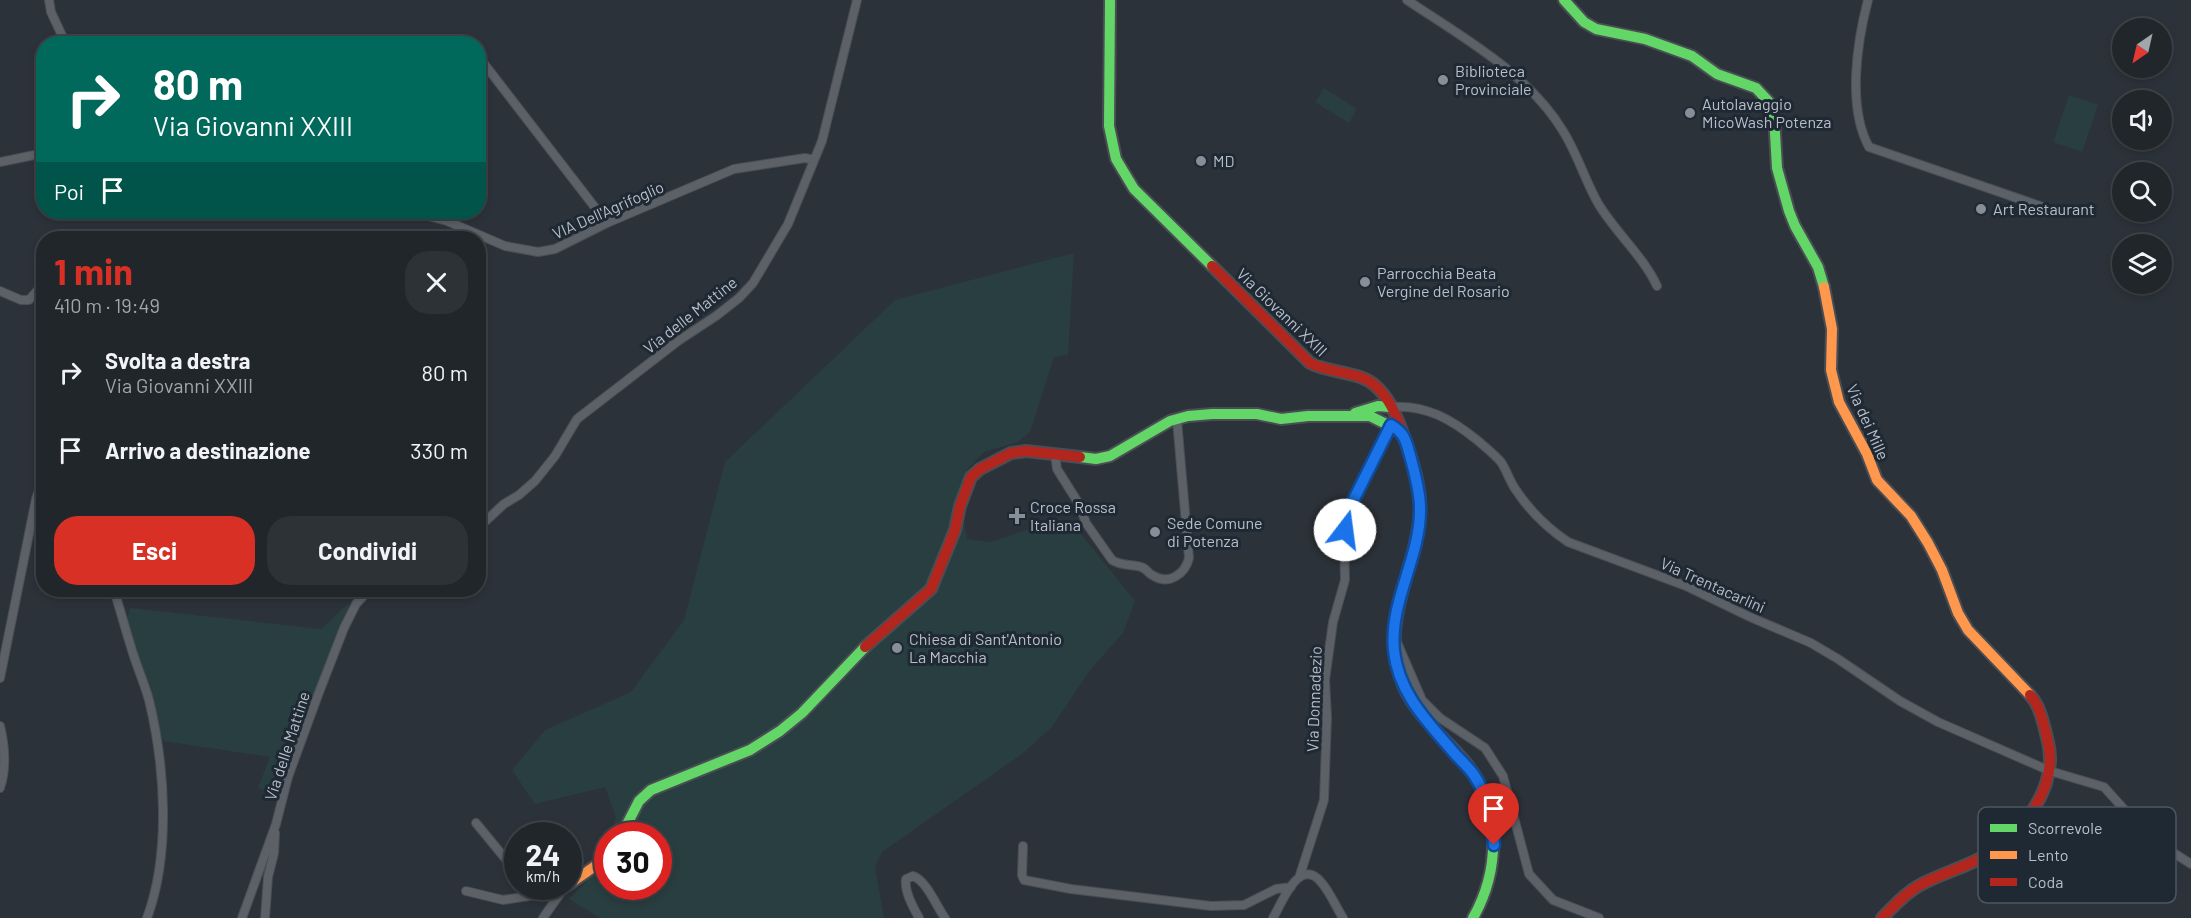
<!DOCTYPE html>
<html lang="it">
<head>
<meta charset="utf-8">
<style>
	:root { --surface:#21262b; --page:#2d3237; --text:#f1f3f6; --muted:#a2a5a9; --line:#3e4347; --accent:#d93025 }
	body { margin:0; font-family:Barlow,sans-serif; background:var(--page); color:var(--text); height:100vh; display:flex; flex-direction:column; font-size:22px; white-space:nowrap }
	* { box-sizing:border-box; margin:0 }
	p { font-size:20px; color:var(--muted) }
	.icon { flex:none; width:33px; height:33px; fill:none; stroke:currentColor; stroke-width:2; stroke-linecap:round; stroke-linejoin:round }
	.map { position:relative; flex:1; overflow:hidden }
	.details { position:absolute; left:36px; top:231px; width:450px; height:366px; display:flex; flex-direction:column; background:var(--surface); border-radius:24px; box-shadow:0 3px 9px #0003,0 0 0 2px var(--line) }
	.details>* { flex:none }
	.top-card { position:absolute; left:36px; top:36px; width:450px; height:183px; border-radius:24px; box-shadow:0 3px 9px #0003,0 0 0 2px var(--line); background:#00695c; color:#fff; overflow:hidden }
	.needle { width:39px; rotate:214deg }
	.tools { position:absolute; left:2112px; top:18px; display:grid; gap:12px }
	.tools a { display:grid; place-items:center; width:60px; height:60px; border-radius:50%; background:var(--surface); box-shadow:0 3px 9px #0003,0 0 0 2px var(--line); font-size:30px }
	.speed { position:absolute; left:504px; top:822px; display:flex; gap:12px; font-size:30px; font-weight:700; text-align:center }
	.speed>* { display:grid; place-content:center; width:78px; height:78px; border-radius:50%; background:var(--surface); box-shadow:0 3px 9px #0003,0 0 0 2px var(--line); line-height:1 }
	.speed small { font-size:15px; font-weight:400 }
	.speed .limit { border:9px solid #d22; background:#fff; color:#111 }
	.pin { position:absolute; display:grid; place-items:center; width:51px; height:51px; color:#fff; margin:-62px -26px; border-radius:50% 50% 50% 0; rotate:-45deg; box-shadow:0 0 6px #0007 }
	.pin .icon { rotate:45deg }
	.me { position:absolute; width:66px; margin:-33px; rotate:15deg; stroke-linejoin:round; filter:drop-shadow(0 0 4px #0008) }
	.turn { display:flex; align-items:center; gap:21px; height:126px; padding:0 18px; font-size:27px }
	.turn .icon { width:78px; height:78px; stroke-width:2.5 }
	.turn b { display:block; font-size:42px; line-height:51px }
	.then { display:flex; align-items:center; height:57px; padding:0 18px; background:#0003; gap:12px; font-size:22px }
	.round { display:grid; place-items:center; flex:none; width:63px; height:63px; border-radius:24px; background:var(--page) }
	.head { display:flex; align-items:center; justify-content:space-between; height:102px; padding:0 18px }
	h1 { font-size:36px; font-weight:700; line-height:45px; color:var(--accent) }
	.action { display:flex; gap:12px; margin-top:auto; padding:12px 18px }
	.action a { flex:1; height:69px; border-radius:24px; background:var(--accent); color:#fff; font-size:24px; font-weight:700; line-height:69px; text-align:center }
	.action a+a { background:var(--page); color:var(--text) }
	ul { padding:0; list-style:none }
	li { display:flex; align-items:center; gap:18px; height:78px; padding:0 18px }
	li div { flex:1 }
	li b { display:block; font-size:22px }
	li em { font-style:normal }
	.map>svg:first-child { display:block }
	.green { fill:#293e40 }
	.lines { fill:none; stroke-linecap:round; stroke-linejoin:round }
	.street-casing { stroke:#4a4e54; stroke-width:10 }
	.fast-casing { stroke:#4a4e54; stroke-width:14 }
	.slow-casing { stroke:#4a4e54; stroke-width:14 }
	.jam-casing { stroke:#4a4e54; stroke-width:14 }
	.street { stroke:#5c6067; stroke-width:8 }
	.fast { stroke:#63d668; stroke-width:10 }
	.slow { stroke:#ff974d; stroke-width:10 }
	.jam { stroke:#b3261e; stroke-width:10 }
	.route-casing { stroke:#114b97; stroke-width:15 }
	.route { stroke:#1a73e8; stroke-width:10 }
	.poi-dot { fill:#868e97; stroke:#1f2934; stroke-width:2 }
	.labels { text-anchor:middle; stroke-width:6; stroke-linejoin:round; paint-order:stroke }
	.poi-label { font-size:16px; fill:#b7bfca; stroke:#1f2934; text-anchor:start }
	.street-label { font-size:16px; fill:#b7bfca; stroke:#1f2934 }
	.key { fill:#1f2934; stroke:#4d5661; stroke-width:1.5 }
	.key-label { font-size:16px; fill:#b7bfca }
</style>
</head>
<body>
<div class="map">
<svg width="2191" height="918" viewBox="0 0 2191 918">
	<rect width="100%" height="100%" fill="#2c3239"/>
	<path class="green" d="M1324 88 1357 109 1349 123 1315 102Z
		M2069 95 2098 105 2082 152 2053 142Z
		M1074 253 1068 355 1054 357 1030 432 1018 442 984 452 968 468 959 491 967 539 991 542 1059 519 1081 534 1135 601 1123 633 1090 670 1052 727 1022 754 882 852 875 867 884 918H600L569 899 597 871 607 842 608 886H658V836L610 835 616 817 605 787 535 804 512 770 545 730 631 692 684 620 725 462 895 300Z
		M350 602 276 796 258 788 270 757 163 741 127 620 130 608 321 629Z"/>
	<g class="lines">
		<defs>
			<path id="street" d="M49 0 51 12 66 44
				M1407 0C1462 37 1528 73 1563 131 1578 155 1585 181 1599 205 1617 234 1643 256 1657 286
				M1868 0C1857 42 1847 107 1869 147L2043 207
				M482 61 607 223
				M0 162 44 153
				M413 212 447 221 505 246 538 252 555 249 607 223 734 169 805 158 814 160
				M0 291 21 300H29L44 283
				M1390 407C1425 404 1451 419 1477 440 1485 447 1494 454 1501 462 1507 471 1510 482 1516 490 1529 510 1549 529 1568 542L1686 586 1750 617 1811 643 1838 659 1900 701 1938 722 2050 771 2104 787 2141 828 2158 843 2191 864
				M1055 455 1057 469 1079 504 1086 523 1112 560C1121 566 1131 564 1141 567 1146 568 1148 573 1152 575 1169 586 1185 574 1189 558L1177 420
				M478 528 504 504 519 495 535 481 555 456 577 419 678 341 716 316 739 298 753 283 788 224 822 141 857 0
				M114 590C120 609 125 628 131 647 136 665 144 682 149 700 165 766 171 853 147 918
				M1396 640 1422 700 1440 718 1485 748 1503 776 1529 874 1553 900 1599 918
				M0 678 36 499 44 475
				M0 726C5 747 7 767 0 788
				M476 823 518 874
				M1023 846 1022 875 1024 880 1071 889 1211 906 1244 905 1276 889 1291 887
				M1300 875 1324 800 1327 717 1325 680 1333 622 1345 580 1344 543 1345 530 1352 503 1391 425
				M466 891 503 900 562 891
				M242 918 276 824 288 777 318 695 344 628 356 604 369 590
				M265 918 268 877 274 853 275 833
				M543 918 562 891
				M919 918C913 907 904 891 906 879L913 876C927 881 936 906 945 918
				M1273 918C1282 903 1299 856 1321 882 1330 892 1336 907 1343 918"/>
			<path id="fast" d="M1110 0 1109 126 1116 159 1134 189 1212 266
				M1564 0 1584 22 1596 29 1645 39 1692 56 1717 74 1756 88 1769 102 1774 116 1777 168 1789 211 1795 226 1818 267 1824 287
				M1355 413 1378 406 1390 407
				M1408 448C1415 468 1421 489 1420 511 1417 566 1381 621 1400 677 1411 713 1443 735 1466 763 1502 808 1500 870 1473 918
				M1080 457 1096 459 1110 456 1170 421 1188 416 1212 414H1257L1281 419 1308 416H1370L1402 432
				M621 836 639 801 651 790 750 750 780 731 802 713 865 647"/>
			<path id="slow" d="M1824 287 1832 329 1831 370 1839 402 1867 454 1877 480 1911 516 1928 543 1942 570 1958 613 1968 630 2030 695
				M568 885 608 857"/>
			<path id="jam" d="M1212 266 1310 363C1326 371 1343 371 1360 377 1388 386 1399 422 1408 448
				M865 647 931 589 955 530 960 506 971 477 980 469 1011 453 1026 451 1080 457
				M1882 918C1894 906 1905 893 1920 885 1940 874 1963 868 1983 857 2021 835 2059 788 2048 742 2044 726 2041 707 2030 695"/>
		</defs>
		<use href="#street" class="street-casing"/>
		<use href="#fast" class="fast-casing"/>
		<use href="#slow" class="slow-casing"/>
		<use href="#jam" class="jam-casing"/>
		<use href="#street" class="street"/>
		<use href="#fast" class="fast"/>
		<use href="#slow" class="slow"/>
		<use href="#jam" class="jam"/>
	</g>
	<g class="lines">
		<defs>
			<path id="route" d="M1345 530 1352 503 1391 425C1406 434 1406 442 1411 459 1415 474 1420 492 1420 508 1421 557 1389 601 1394 651 1399 695 1429 723 1456 755 1462 761 1469 768 1474 775 1488 796 1492 820 1494 845"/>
		</defs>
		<use href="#route" class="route-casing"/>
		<use href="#route" class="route"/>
	</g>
	<g class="poi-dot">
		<circle cx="1443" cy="80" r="6"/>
		<circle cx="1690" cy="113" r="6"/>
		<circle cx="1201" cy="161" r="6"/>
		<circle cx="1981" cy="209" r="6"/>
		<circle cx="1365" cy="282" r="6"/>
		<path d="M1014 507h6v6h6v6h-6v6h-6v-6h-6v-6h6z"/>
		<circle cx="1155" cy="532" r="6"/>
		<circle cx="897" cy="648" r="6"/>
	</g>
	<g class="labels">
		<g class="poi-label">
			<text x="1455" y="77">Biblioteca<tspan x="1455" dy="18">Provinciale</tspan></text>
			<text x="1702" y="110">Autolavaggio<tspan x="1702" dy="18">MicoWash Potenza</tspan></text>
			<text x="1213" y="167">MD</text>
			<text x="1993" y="215">Art Restaurant</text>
			<text x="1377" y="279">Parrocchia Beata<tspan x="1377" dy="18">Vergine del Rosario</tspan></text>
			<text x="1030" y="513">Croce Rossa<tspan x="1030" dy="18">Italiana</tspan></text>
			<text x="1167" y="529">Sede Comune<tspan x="1167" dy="18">di Potenza</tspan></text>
			<text x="909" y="645">Chiesa di Sant'Antonio<tspan x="909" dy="18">La Macchia</tspan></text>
		</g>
		<g class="street-label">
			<text transform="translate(608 210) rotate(-24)" y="6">VIA Dell'Agrifoglio</text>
			<text transform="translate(1282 312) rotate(44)" y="6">Via Giovanni XXIII</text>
			<text transform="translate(690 315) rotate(-38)" y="6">Via delle Mattine</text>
			<text transform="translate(1868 422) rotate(66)" y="6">Via dei Mille</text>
			<text transform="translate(1713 585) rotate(24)" y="6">Via Trentacarlini</text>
			<text transform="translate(1314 699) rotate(-88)" y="6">Via Donnadezio</text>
			<text transform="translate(287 746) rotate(-72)" y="6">Via delle Mattine</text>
		</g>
	</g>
	<rect x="1978" y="807" width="198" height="96" rx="9" class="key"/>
	<rect x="1990" y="824" width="27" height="8" fill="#63d668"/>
	<rect x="1990" y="851" width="27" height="8" fill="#ff974d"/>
	<rect x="1990" y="878" width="27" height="8" fill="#b3261e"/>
	<g class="key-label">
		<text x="2028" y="834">Scorrevole</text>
		<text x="2028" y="861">Lento</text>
		<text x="2028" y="888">Coda</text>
	</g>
</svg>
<div class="tools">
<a><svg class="needle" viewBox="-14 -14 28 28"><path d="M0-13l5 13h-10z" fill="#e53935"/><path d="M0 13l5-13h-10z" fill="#a2a5a9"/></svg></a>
<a><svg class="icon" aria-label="sound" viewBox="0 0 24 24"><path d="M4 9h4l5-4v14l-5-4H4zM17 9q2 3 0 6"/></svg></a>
<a><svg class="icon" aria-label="search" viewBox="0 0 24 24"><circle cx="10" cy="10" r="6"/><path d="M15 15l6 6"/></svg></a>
<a><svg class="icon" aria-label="layers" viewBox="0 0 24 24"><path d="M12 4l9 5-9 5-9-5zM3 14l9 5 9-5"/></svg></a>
</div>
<div class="speed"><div>24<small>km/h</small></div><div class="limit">30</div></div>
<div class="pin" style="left:1494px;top:845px;background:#d93025"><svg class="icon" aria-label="arrive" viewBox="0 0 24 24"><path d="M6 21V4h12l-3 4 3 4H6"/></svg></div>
<svg class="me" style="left:1345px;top:530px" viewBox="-20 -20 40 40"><circle r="19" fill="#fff"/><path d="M0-13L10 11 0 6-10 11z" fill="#1a73e8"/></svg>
<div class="top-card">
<div class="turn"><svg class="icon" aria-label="right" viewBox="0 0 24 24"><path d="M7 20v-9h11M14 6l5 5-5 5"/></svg><div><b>80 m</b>Via Giovanni XXIII</div></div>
<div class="then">Poi<svg class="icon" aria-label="arrive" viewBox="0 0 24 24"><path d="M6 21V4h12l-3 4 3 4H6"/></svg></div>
</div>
<section class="details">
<div class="head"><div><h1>1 min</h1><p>410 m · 19:49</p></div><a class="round"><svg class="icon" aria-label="close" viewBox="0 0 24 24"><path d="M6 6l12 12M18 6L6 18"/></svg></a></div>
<ul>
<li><svg class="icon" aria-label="right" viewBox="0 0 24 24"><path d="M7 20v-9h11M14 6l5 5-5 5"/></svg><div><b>Svolta a destra</b><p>Via Giovanni XXIII</p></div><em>80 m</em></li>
<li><svg class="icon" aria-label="arrive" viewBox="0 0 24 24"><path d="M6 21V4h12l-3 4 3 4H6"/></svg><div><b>Arrivo a destinazione</b></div><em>330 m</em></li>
</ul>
<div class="action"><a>Esci</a><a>Condividi</a></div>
</section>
</div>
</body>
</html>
